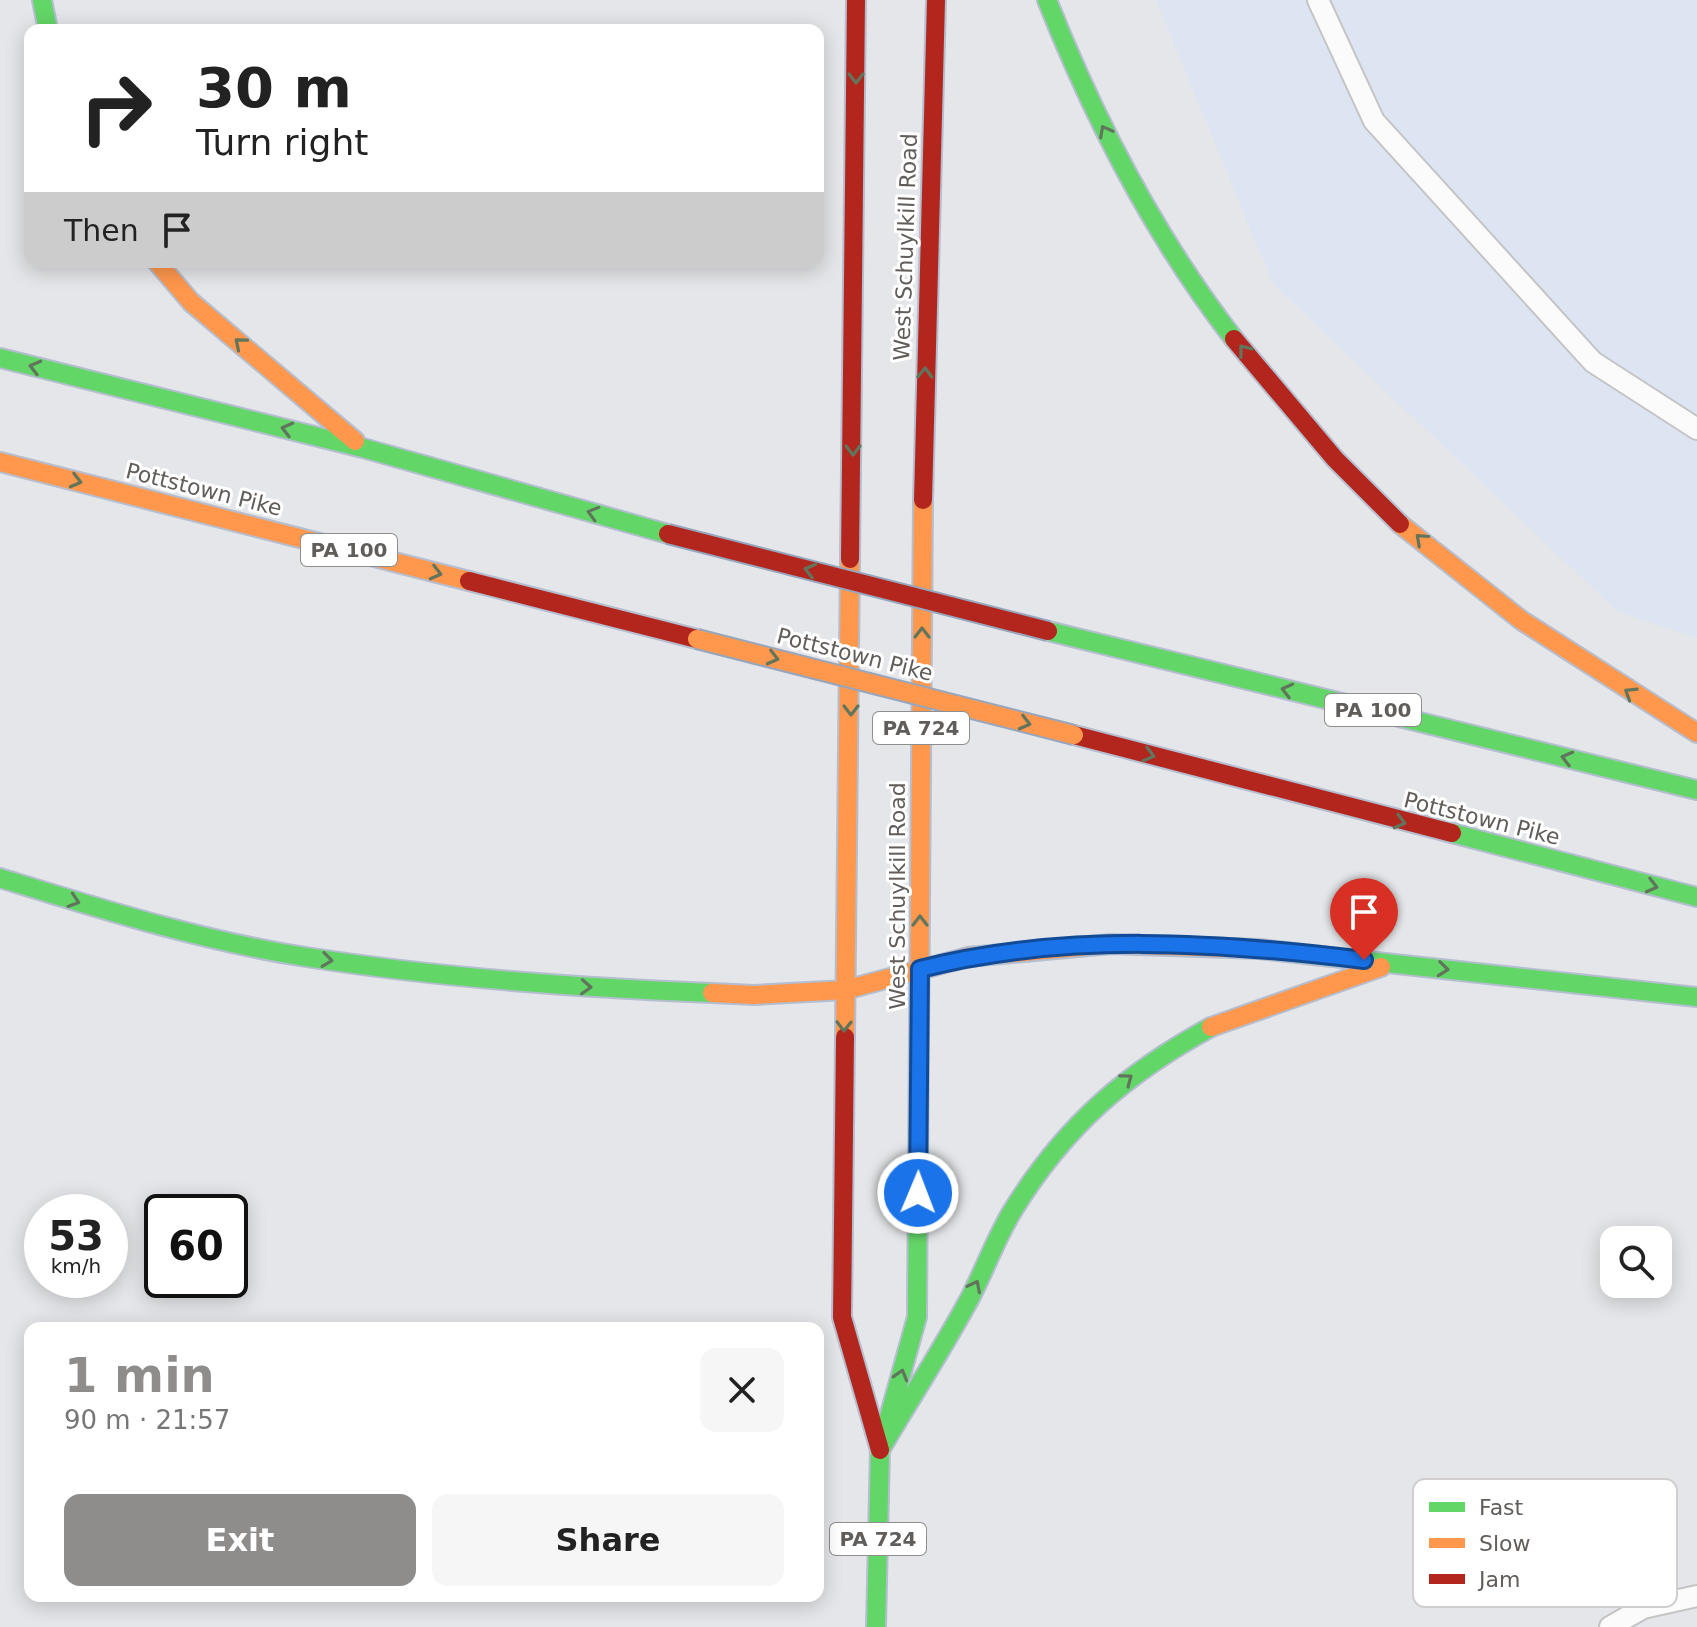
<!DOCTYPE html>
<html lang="en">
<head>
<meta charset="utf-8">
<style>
	:root { --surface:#fff; --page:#f6f6f6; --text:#222; --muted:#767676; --accent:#8f8d8c }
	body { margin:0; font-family:"DejaVu Sans",sans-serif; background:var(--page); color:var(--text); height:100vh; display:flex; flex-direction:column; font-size:30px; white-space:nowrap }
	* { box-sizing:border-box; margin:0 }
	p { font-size:26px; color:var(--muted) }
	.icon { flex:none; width:44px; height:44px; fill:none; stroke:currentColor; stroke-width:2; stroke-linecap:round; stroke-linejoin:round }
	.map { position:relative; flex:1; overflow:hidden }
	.details { position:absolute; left:24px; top:1322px; width:800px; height:280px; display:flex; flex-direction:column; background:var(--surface); border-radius:16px; box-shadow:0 4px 20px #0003 }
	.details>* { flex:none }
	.hud { position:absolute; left:24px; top:24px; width:800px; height:244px; border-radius:16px; box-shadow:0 4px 20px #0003; background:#fff; color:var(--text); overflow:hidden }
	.tools { position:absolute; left:1600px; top:1226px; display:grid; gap:16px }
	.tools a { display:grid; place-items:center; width:72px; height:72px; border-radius:16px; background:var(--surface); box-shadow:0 4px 20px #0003; font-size:40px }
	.speed { position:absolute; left:24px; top:1194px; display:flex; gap:16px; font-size:40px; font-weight:700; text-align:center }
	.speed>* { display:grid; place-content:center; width:104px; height:104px; border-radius:50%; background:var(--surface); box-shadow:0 4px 20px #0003; line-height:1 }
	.speed small { font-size:20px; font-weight:400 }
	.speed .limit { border:4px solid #111; border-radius:12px; background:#fff; color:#111 }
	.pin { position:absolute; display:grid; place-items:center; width:68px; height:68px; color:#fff; margin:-82px -34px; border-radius:50% 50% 50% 0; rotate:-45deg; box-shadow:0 0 8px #0007 }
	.pin .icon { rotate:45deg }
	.me { position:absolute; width:88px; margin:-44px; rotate:1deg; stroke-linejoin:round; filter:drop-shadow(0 0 6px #0008) }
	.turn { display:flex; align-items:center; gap:28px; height:168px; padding:0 40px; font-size:36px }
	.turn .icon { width:104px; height:104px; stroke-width:2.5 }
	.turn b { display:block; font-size:56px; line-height:68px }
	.then { display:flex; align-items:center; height:76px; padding:0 40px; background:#0003; gap:16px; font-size:30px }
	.round { display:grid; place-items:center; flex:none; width:84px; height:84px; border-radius:16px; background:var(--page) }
	.overview { display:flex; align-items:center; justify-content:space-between; height:136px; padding:0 40px }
	h1 { font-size:48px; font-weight:600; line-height:60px; color:var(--accent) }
	.action { display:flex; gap:16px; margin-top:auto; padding:16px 40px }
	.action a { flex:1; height:92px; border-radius:16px; background:var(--accent); color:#fff; font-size:32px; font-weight:600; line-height:92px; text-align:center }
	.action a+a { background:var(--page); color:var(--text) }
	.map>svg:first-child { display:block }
	.commercial { fill:#dde5f2 }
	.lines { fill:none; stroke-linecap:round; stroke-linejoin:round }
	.lane-casing { stroke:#c4c4c5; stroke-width:24 }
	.fast-casing { stroke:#b4becf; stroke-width:22 }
	.slow-casing { stroke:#b4becf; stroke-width:22 }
	.jam-casing { stroke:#b4becf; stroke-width:22 }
	.lane { stroke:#fbfbfc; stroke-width:20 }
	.fast { stroke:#63d668; stroke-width:18 }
	.slow { stroke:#ff974d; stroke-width:18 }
	.jam { stroke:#b3261e; stroke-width:18 }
	.slow-bridge-casing { stroke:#95a6bd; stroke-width:22; stroke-linecap:butt }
	.jam-bridge-casing { stroke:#95a6bd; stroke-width:22; stroke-linecap:butt }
	.slow-bridge { stroke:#ff974d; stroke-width:18 }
	.jam-bridge { stroke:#b3261e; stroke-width:18 }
	.oneway { stroke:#61755d }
	.route-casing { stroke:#114b97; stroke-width:20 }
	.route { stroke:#1a73e8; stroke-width:14 }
	.labels { text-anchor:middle; stroke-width:6; stroke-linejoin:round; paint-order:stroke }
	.shield { fill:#fff; stroke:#908e8c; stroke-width:2 }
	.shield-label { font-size:20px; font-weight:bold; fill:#615d5a }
	.street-label { font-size:22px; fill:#615d5a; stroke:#fff }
	.key { fill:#fff; stroke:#d0cece; stroke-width:2 }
	.key-label { font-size:22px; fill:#615d5a }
</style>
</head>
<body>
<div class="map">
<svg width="1697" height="1627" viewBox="0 0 1697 1627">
	<rect width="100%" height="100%" fill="#e4e6e9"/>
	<path class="commercial" d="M1156 0H1697V638L1617 611 1273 284Z"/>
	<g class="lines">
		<defs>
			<path id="lane" d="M1318 0 1374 121 1593 362 1697 429
				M1610 1627 1643 1608 1697 1596"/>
			<path id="fast" d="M42 0 48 30
				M1047 0C1095 121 1154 236 1234 339
				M0 358 363 448 668 534
				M1048 631 1697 790
				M1452 833 1697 897
				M0 878C101 909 202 941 306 957 441 978 575 987 712 993
				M1259 949 1697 997
				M880 1450C910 1399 942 1350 970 1298 985 1269 996 1238 1013 1210 1065 1126 1125 1074 1211 1027
				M876 1627 880 1450 917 1317 918 1168"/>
			<path id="slow" d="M157 262 191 302 355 441
				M0 462 469 581
				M1400 524 1521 620 1697 733
				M712 993 754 995 845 990 968 957 1111 944 1259 949
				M1211 1027 1381 967
				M845 1037 850 559
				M918 1168 923 500"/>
			<path id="jam" d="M1234 339 1335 459 1400 524
				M923 500 936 0
				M850 559 856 0
				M469 581 697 639
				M1074 735 1452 833
				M845 1037 842 1317 880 1450"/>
		</defs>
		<use href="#lane" class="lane-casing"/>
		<use href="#fast" class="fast-casing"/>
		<use href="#slow" class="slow-casing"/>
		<use href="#jam" class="jam-casing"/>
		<use href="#lane" class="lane"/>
		<use href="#fast" class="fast"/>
		<use href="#slow" class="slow"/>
		<use href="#jam" class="jam"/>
		<defs>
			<path id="slow-bridge" d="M697 639 1074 735"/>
			<path id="jam-bridge" d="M668 534 1048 631"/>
		</defs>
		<use href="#slow-bridge" class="slow-bridge-casing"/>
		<use href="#jam-bridge" class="jam-bridge-casing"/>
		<use href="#slow-bridge" class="slow-bridge"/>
		<use href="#jam-bridge" class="jam-bridge"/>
	</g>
	<defs><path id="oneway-chevron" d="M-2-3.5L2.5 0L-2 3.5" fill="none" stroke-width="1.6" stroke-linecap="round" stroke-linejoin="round" transform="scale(2)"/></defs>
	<g class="oneway">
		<use href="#oneway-chevron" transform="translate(856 78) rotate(90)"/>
		<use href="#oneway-chevron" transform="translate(1105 131) rotate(-118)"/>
		<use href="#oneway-chevron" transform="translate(240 343) rotate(-140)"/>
		<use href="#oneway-chevron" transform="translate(1244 350) rotate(-128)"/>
		<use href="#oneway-chevron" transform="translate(35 367) rotate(-166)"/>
		<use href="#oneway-chevron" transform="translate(925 373) rotate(-88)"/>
		<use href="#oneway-chevron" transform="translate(287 429) rotate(-166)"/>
		<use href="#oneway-chevron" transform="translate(853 450) rotate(90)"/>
		<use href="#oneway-chevron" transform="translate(76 481) rotate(14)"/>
		<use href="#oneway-chevron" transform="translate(593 513) rotate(-164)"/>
		<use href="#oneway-chevron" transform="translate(1421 539) rotate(-138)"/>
		<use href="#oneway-chevron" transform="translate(810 570) rotate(-166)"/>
		<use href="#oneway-chevron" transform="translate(436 573) rotate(14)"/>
		<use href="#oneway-chevron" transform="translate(922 633) rotate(-90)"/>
		<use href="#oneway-chevron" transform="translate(773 658) rotate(14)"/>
		<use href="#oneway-chevron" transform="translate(1287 690) rotate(-166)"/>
		<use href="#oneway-chevron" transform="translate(1630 693) rotate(-148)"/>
		<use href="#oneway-chevron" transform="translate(851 710) rotate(90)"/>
		<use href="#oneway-chevron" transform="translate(1025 723) rotate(14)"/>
		<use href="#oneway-chevron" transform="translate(1149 755) rotate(15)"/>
		<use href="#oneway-chevron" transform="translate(1567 758) rotate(-166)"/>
		<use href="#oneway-chevron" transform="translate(1400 822) rotate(15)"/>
		<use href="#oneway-chevron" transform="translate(1652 886) rotate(14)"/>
		<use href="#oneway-chevron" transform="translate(74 901) rotate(18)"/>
		<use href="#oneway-chevron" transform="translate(920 921) rotate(-90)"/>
		<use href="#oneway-chevron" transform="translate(327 960) rotate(8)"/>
		<use href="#oneway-chevron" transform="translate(1443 969) rotate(6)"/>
		<use href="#oneway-chevron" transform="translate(586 987) rotate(3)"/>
		<use href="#oneway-chevron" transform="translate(844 1026) rotate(91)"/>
		<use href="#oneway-chevron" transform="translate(1127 1079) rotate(-37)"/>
		<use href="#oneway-chevron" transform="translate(975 1286) rotate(-63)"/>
		<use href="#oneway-chevron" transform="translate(901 1375) rotate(-74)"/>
	</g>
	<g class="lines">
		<defs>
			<path id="route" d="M918 1193 920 969C1064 932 1218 942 1364 960"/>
		</defs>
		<use href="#route" class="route-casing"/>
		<use href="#route" class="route"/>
	</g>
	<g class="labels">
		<g class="shield">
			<rect x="301" y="534" width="96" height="32" rx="6"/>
			<rect x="1325" y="694" width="96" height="32" rx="6"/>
			<rect x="873" y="712" width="96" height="32" rx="6"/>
			<rect x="830" y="1523" width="96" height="32" rx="6"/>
		</g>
		<g class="shield-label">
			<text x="349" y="557">PA 100</text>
			<text x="1373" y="717">PA 100</text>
			<text x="921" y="735">PA 724</text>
			<text x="878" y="1546">PA 724</text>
		</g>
		<g class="street-label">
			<text transform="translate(905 247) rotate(-88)" y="8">West Schuylkill Road</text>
			<text transform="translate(204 489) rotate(14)" y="8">Pottstown Pike</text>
			<text transform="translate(855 654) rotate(14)" y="8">Pottstown Pike</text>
			<text transform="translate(1482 818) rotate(14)" y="8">Pottstown Pike</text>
			<text transform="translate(897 896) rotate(-90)" y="8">West Schuylkill Road</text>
		</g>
	</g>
	<rect x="1413" y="1479" width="264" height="128" rx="12" class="key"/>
	<rect x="1429" y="1502" width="36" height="10" fill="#63d668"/>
	<rect x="1429" y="1538" width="36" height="10" fill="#ff974d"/>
	<rect x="1429" y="1574" width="36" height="10" fill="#b3261e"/>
	<g class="key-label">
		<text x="1479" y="1515">Fast</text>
		<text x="1479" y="1551">Slow</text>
		<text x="1479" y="1587">Jam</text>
	</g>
</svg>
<div class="tools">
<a><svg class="icon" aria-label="search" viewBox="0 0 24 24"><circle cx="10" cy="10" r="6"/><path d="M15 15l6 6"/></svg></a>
</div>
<div class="speed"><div>53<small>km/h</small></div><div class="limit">60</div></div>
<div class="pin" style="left:1364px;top:960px;background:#d93025"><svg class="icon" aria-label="arrive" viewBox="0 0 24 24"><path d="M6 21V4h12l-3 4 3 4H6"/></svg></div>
<svg class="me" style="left:918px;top:1193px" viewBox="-20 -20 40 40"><circle r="17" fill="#1a73e8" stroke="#fff" stroke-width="3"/><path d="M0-11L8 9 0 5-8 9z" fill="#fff"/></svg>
<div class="hud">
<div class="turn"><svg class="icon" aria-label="right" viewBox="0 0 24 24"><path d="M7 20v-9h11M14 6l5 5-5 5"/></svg><div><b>30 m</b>Turn right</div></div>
<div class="then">Then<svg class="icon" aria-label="arrive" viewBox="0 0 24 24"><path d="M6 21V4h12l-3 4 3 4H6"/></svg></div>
</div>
<section class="details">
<div class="overview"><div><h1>1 min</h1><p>90 m · 21:57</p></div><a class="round"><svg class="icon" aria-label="close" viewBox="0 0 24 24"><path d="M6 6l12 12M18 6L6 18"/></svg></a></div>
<div class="action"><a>Exit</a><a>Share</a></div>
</section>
</div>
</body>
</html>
